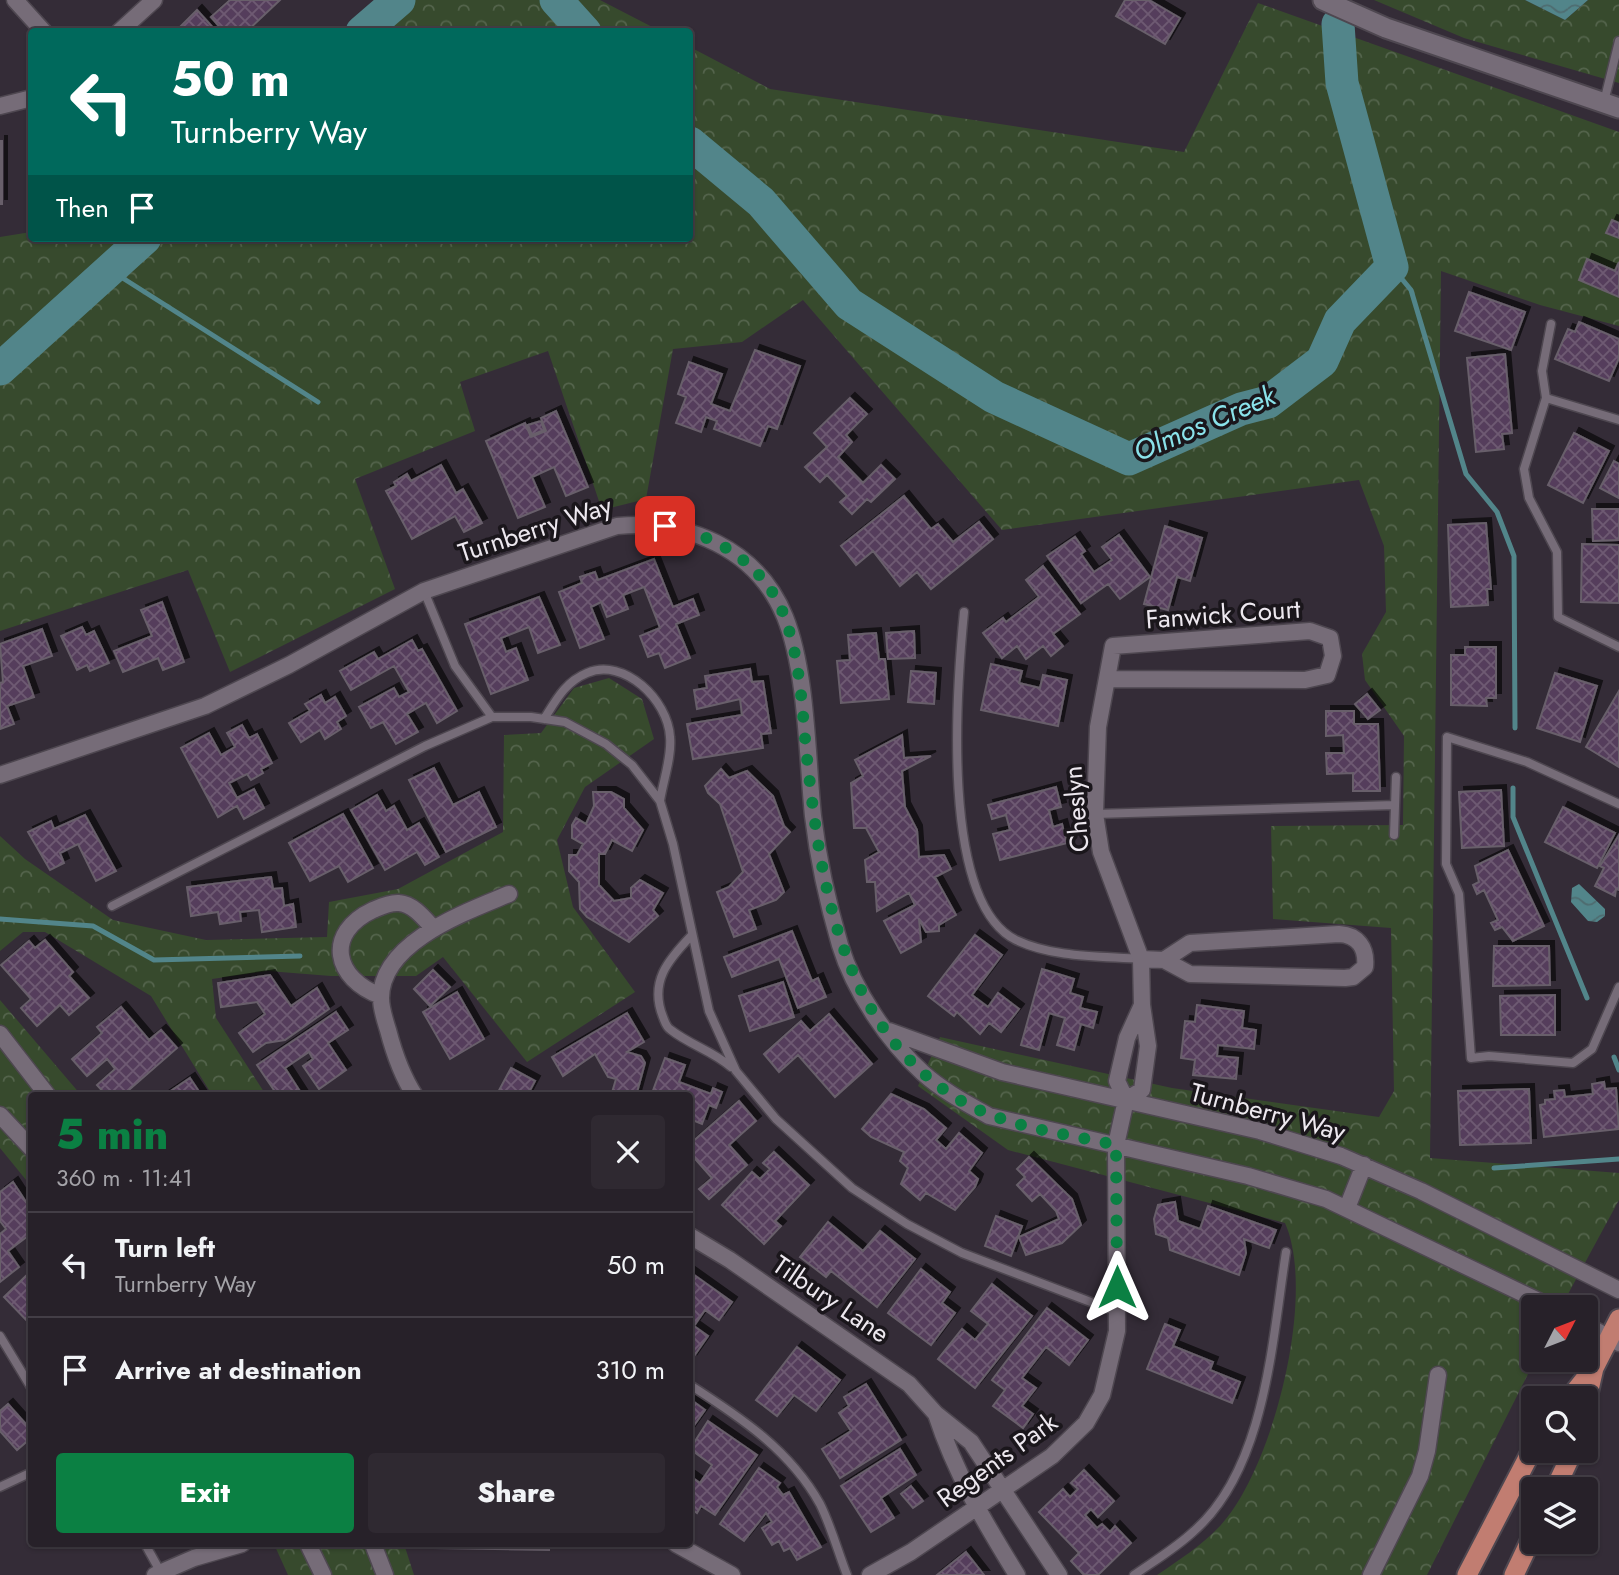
<!DOCTYPE html>
<html lang="en">
<head>
<meta charset="utf-8">
<style>
	:root { --surface:#272129; --page:#2f2931; --text:#f1f3f6; --muted:#a4a3a8; --line:#433e46; --accent:#0b8043 }
	body { margin:0; font-family:Jost,sans-serif; background:var(--page); color:var(--text); height:100vh; display:flex; flex-direction:column; font-size:26px; white-space:nowrap }
	* { box-sizing:border-box; margin:0 }
	p { font-size:23px; color:var(--muted) }
	.icon { flex:none; width:38px; height:38px; fill:none; stroke:currentColor; stroke-width:2; stroke-linecap:round; stroke-linejoin:round }
	.map { position:relative; flex:1; overflow:hidden }
	.sheet { position:absolute; left:28px; top:1092px; width:665px; height:455px; display:flex; flex-direction:column; background:var(--surface); border-radius:7px; box-shadow:0 2px 5px #0004,0 0 0 2px var(--line) }
	.sheet>* { flex:none }
	.hud { position:absolute; left:28px; top:28px; width:665px; height:214px; border-radius:7px; box-shadow:0 2px 5px #0004,0 0 0 2px var(--line); background:#00695c; color:#fff; overflow:hidden }
	.needle { width:46px; rotate:48deg }
	.buttons { position:absolute; left:1521px; top:1295px; display:grid; gap:14px }
	.buttons a { display:grid; place-items:center; width:77px; height:77px; border-radius:7px; background:var(--surface); box-shadow:0 2px 5px #0004,0 0 0 2px var(--line); font-size:35px }
	.pin { position:absolute; display:grid; place-items:center; width:60px; height:60px; color:#fff; margin:-30px; border-radius:14px; box-shadow:0 4px 10px #0006 }
	.me { position:absolute; width:77px; margin:-38px; rotate:0deg; stroke-linejoin:round; filter:drop-shadow(0 0 5px #0008) }
	.turn { display:flex; align-items:center; gap:24px; height:147px; padding:0 28px; font-size:32px }
	.turn .icon { width:91px; height:91px; stroke-width:2.5 }
	.turn b { display:block; font-size:49px; line-height:60px }
	.then { display:flex; align-items:center; height:66px; padding:0 28px; background:#0003; gap:14px; font-size:26px }
	.round { display:grid; place-items:center; flex:none; width:74px; height:74px; border-radius:7px; background:var(--page) }
	.summary { display:flex; align-items:center; justify-content:space-between; height:119px; padding:0 28px }
	h1 { font-size:42px; font-weight:800; line-height:52px; color:var(--accent) }
	.button { display:flex; gap:14px; margin-top:auto; padding:14px 28px }
	.button a { flex:1; height:80px; border-radius:7px; background:var(--accent); color:#fff; font-size:28px; font-weight:800; line-height:80px; text-align:center }
	.button a+a { background:var(--page); color:var(--text) }
	ul { padding:0; list-style:none }
	li { display:flex; align-items:center; gap:21px; height:105px; padding:0 28px; border-top:2px solid var(--line) }
	li div { flex:1 }
	li b { display:block; font-size:26px }
	li em { font-style:normal }
	.map>svg:first-child { display:block }
	.forest { fill:url(#forest-crowns) }
	.water { fill:url(#water-waves) }
	.lines { fill:none; stroke-linecap:round; stroke-linejoin:round }
	.stream { stroke:#52858a; stroke-width:5 }
	.river { stroke:#52858a; stroke-width:33 }
	.building { fill:url(#building-cross-hatch); stroke:#685f6b; stroke-width:2; filter:url(#shadow) }
	.service-casing { stroke:#4e4750; stroke-width:11 }
	.minor-casing { stroke:#4e4750; stroke-width:19 }
	.tertiary-casing { stroke:#4e4750; stroke-width:23 }
	.primary-casing { stroke:#4e4750; stroke-width:23 }
	.service { stroke:#766c78; stroke-width:8 }
	.minor { stroke:#766c78; stroke-width:16 }
	.tertiary { stroke:#766c78; stroke-width:19 }
	.primary { stroke:#c17d71; stroke-width:19 }
	.route { stroke:#0b8043; stroke-width:12; stroke-dasharray:0 21.6 }
	.labels { text-anchor:middle; stroke-width:7; stroke-linejoin:round; paint-order:stroke }
	.street-label { font-size:26px; fill:#ede8ef; stroke:#1a161b }
	.water-label { font-size:28px; font-style:italic; fill:#8ae2ea; stroke:#1a161b }
</style>
</head>
<body>
<div class="map">
<svg width="1619" height="1575" viewBox="0 0 1619 1575">
	<defs>
		<pattern id="forest-crowns" width="20" height="18" patternUnits="userSpaceOnUse" patternTransform="scale(1.75)"><rect width="20" height="18" fill="#374a2d"/><path d="M2 6a3 3 0 1 1 6 0M12 15a3 3 0 1 1 6 0" fill="none" stroke="#54644c"/></pattern>
		<pattern id="water-waves" width="16" height="10" patternUnits="userSpaceOnUse" patternTransform="scale(1.75)"><rect width="16" height="10" fill="#52858a"/><path d="M0 5q4-4 8 0t8 0" fill="none" stroke="#4e6c70"/></pattern>
		<pattern id="building-cross-hatch" width="8" height="8" patternUnits="userSpaceOnUse" patternTransform="scale(1.75)"><rect width="8" height="8" fill="#553e5b"/><path d="M0 0l8 8M0 8l8-8" fill="none" stroke="#6e5a73"/></pattern>
		<filter id="shadow"><feDropShadow dx="5" dy="-5" stdDeviation="0" flood-color="#0009"/></filter>
	</defs>
	<rect width="100%" height="100%" fill="#342c37"/>
	<path class="forest" d="M383 0H600L660 31H348Z
		M1374 0H1525L1565 20 1588 0H1619V83L1464 38Z
		M1258 3 1619 132V326L1540 305 1441 271 1430 1158 1619 1173V1200L1561 1307H1533L1535 1360 1427 1575H1157C1178 1561 1202 1545 1220 1526 1273 1469 1317 1295 1285 1223L1008 1150 918 1086 940 1037 1172 1088 1379 1117 1394 1091 1391 928 1273 919 1271 826 1403 825 1404 736 1365 680 1362 654 1386 612 1384 546 1359 480 1002 530 803 300 742 342 673 349 646 499 602 510 548 351 460 382 475 431 355 479 395 589 230 672 188 570 0 631V237L31 232 32 238H690V47L770 89 1184 152Z
		M609 678 642 699 654 739 585 787 557 840 573 907 635 992 527 1062 443 957 416 976H331L268 971 212 979 216 1018 266 1095H212L151 996 45 932H23L0 951V836L25 859 113 920 206 940 327 937 329 902 398 889 503 832 504 735 541 733 574 688Z
		M0 1000 81 1095 32 1096 31 1186 0 1148Z
		M274 1544H404L414 1575H288Z"/>
	<path class="water" d="M1525 0H1588L1565 20Z
		M1579 884 1605 909V916L1597 922 1588 921 1571 902 1572 888Z"/>
	<g class="lines">
		<path class="stream" d="M1392 267 1411 290 1466 474 1497 512 1514 556 1515 728
			M110 270 318 402
			M1513 788V817L1587 998
			M0 919 93 926 154 960 300 956
			M1614 1057 1619 1070
			M1494 1168 1619 1159"/>
		<path class="river" d="M556 0 585 32
			M362 32 399 0
			M690 143 761 202 849 304 994 397 1129 459 1241 409 1268 402 1322 361 1340 321 1392 267 1342 83 1338 24
			M0 369 145 238"/>
	</g>
	<path class="building" d="M230 0H280L246 32H224L211 17Z
		M1125 0H1149L1180 18 1165 44 1116 16Z
		M197 10 217 32H175Z
		M0 141H2V204H0Z
		M1612 220 1619 223V238L1606 233Z
		M1587 259 1615 271 1619 262V297L1579 280Z
		M1469 292 1525 312 1511 350 1455 331Z
		M1579 322 1619 339V358L1609 381 1555 359 1568 329 1575 332Z
		M755 350 800 366 777 429 768 426 760 446 714 429 717 421 706 417 701 432 676 423 686 397 678 394 689 362 722 374 711 404 730 411Z
		M1505 354 1512 433 1502 434 1504 449 1476 452 1467 358Z
		M850 398 867 414 846 435 852 442 838 457 863 483 881 465 895 479 871 502 867 499 852 514 840 502 847 496 827 475 820 482 805 467 827 447 814 433Z
		M556 411 588 487 566 496 554 467 532 477 545 507 518 518 486 441 525 423 531 437 546 431 541 418Z
		M541 421 544 430 532 435 528 425Z
		M1574 433 1609 451 1583 503 1548 485Z
		M1614 461 1619 464V498L1600 488Z
		M441 465 456 493 463 489 482 523 464 532 455 516 412 539 386 491 396 486 394 482 407 474 411 481Z
		M904 496 931 529 938 524 953 542 979 522 993 539 931 589 917 572 900 586 873 551 856 565 841 546Z
		M1592 509H1619V540L1593 541Z
		M1486 523 1491 589H1487L1488 605 1451 607 1448 525Z
		M1165 526 1202 538 1190 581 1177 577 1168 610 1144 604Z
		M1119 535 1150 577 1120 599 1108 584 1081 603 1047 556 1075 537 1085 551 1081 554 1094 572 1112 560 1102 547Z
		M1582 544 1619 545V603L1581 602Z
		M654 559 673 607 693 599 699 615 676 624 690 658 665 668 659 653 648 657 640 636 660 628 644 587 623 595 628 609 607 617 601 602 591 607 604 639 580 648 559 592 582 583 580 577 595 572 598 580Z
		M1043 566 1080 614 1053 634 1063 646 1051 656 1043 646 1026 659 1017 646 1002 658 983 633 1003 618 1006 622 1039 597 1026 580Z
		M539 597 560 645 538 653 529 627 501 638 506 652 516 648 528 680 491 694 465 624Z
		M162 602 184 662 163 670 158 658 123 672 114 651 152 636 141 610Z
		M82 627 86 635 94 631 109 663 90 671 87 665 77 670 61 636Z
		M42 629 52 656 23 666 34 697 7 706 14 724 0 729V683L3 682 0 644Z
		M914 631 915 658 888 659 886 633Z
		M876 633 879 659H885L889 699 841 703 837 661 850 660 848 635Z
		M412 640 418 651 422 649 457 711 437 723 426 703 407 714 418 732 396 744 383 722 371 728 359 707 394 688 399 697 409 692 394 666 351 690 340 671 374 652 378 659Z
		M1465 647H1496V698H1486L1487 706 1451 705V655H1465Z
		M991 664 1022 671 1019 683 1040 688 1043 675 1067 680 1058 726 981 710Z
		M750 669 752 682 763 681 771 733 761 734 763 748 693 759 687 724 742 715 740 699 697 709 694 690 707 688 705 676Z
		M911 671 936 673 934 704 908 702Z
		M1555 673 1597 686 1580 742 1537 728Z
		M1619 691V767L1586 747Z
		M1367 694 1380 710 1368 719 1355 704Z
		M321 695 325 703 335 697 346 716 337 722 341 729 325 739 320 730 301 742 289 723 310 711 305 704Z
		M1326 711H1354V724H1378L1380 791H1353V773L1327 774 1326 753H1344L1343 735 1326 736Z
		M242 725 249 738 257 734 272 763 261 769 263 773 251 780 247 774 229 783 237 798 254 789 264 808 244 819 237 806 218 817 181 748 209 733 221 755 235 747 227 733Z
		M902 735 904 758 931 756 902 771 905 807 917 830 919 857 944 855 951 869 935 877 956 915 939 925V931L926 932 919 919 921 942 901 953 884 921 915 905 909 893 877 911 875 882H867L865 860 879 852 866 828H854L851 783 863 776 855 760Z
		M434 768 453 805 479 792 496 827 446 852 409 780Z
		M721 769 729 778 747 771 773 796 784 826 790 832 769 854 784 892 776 900 749 910 756 929 734 937 717 892 729 887 743 872 720 804 708 793 705 786Z
		M1056 787 1061 807 1049 810 1053 827 1062 824 1067 843 1000 860 993 834 1010 830 1006 815 992 819 988 805Z
		M1501 790 1504 846 1462 848 1459 792Z
		M593 792H611L624 799V808L643 830 632 851 612 840 605 854H599V885L614 901 631 898V888L640 880 663 893 653 910 658 916 629 942 587 917 580 909 579 882 569 871V855H577L583 844 572 838V825L576 818 586 824 594 806Z
		M377 795 386 811 394 806 407 830 419 823 439 857 425 865 417 852 385 870 351 810Z
		M1563 807 1615 833 1597 868 1545 842Z
		M343 814 373 868 348 882 339 866 310 881 289 843Z
		M85 815 116 871 96 881 78 844 60 853 64 863 50 870 28 832 51 821 54 829Z
		M1619 835V890L1616 889 1615 896 1595 886 1604 868 1600 866Z
		M1508 850 1544 926 1513 941 1502 927 1495 930 1491 923 1498 920 1484 890 1477 894 1473 885 1479 882 1475 866Z
		M271 877 273 889 282 888 284 906 293 904 296 927 262 932 259 910 240 912 241 921 220 924 218 912 191 916 187 887Z
		M792 931 812 981 818 978 826 997 798 1008 779 959 732 977 724 957Z
		M975 935 1002 955 972 995 988 1007 998 993 1019 1009 1001 1032 989 1023 980 1034 957 1012 954 1016 928 996Z
		M45 940 73 972 69 976 89 998 69 1015 60 1005 37 1026 21 1008 31 999 1 965 29 941 35 948Z
		M1494 946H1549L1550 985 1493 986Z
		M1042 969 1074 979 1070 993 1083 997 1080 1008 1097 1012 1093 1028 1081 1024 1074 1050 1057 1045 1065 1018 1049 1013 1039 1050 1021 1045Z
		M433 970 450 987 430 1006 414 989Z
		M270 975 291 1006 317 988 329 1009 285 1040 266 1043 253 1052 239 1033 265 1014 257 1002 221 1007 218 983Z
		M783 982 794 1017 750 1031 739 996Z
		M457 992 484 1039 450 1059 423 1012Z
		M1555 995V1035H1501L1500 996Z
		M1197 1005 1244 1011 1242 1028 1256 1030 1254 1049 1218 1045 1217 1056 1238 1058 1236 1079 1193 1075 1195 1060 1181 1058 1185 1021 1195 1022Z
		M121 1007 149 1040 161 1030 177 1048 122 1096H107L97 1085 115 1069 107 1059 87 1076 72 1059 102 1033 97 1027Z
		M336 1012 348 1030 328 1043 346 1070 319 1089 303 1066 313 1059 309 1052 285 1068 303 1096H278L257 1065Z
		M627 1013 644 1042 627 1052 641 1056 645 1063 636 1096H611L616 1079 608 1077 595 1054 563 1076 552 1057Z
		M829 1014 872 1064 835 1097 798 1055 779 1072 764 1054 801 1021 810 1031Z
		M665 1058 685 1065 679 1082 711 1094 713 1088 722 1092 716 1108 709 1105 702 1124 690 1119V1096H651Z
		M511 1068 535 1081 527 1096H496Z
		M190 1078 202 1096H166L165 1095Z
		M1604 1082 1605 1089 1616 1088 1619 1129 1544 1137 1540 1105 1545 1104V1100L1555 1099 1554 1091 1564 1090 1565 1097 1593 1094 1592 1084Z
		M1529 1089 1531 1143 1460 1145 1458 1091Z
		M891 1094 924 1109 946 1128 936 1140 946 1149 959 1133 982 1153 969 1171 978 1179 975 1187 955 1210 926 1193 920 1200 901 1184 908 1168 900 1161 904 1152 871 1137 862 1129Z
		M739 1101 756 1121 729 1145 747 1165 709 1199 699 1189 712 1178 690 1153V1144Z
		M774 1152 809 1185 775 1221 781 1226 764 1244 722 1205 752 1172 760 1179 770 1169 763 1163Z
		M1029 1157 1072 1199 1081 1225 1062 1243 1026 1255 1019 1237 1059 1219 1056 1211 1040 1194 1032 1201 1017 1185 1025 1177 1017 1169Z
		M13 1182 32 1211V1233L8 1251 19 1267 0 1282V1234L6 1229 0 1221V1192Z
		M1175 1202 1178 1221 1200 1229 1208 1206 1276 1230 1269 1248 1244 1239 1246 1253 1239 1275 1170 1250 1168 1238 1156 1234 1154 1219 1158 1205Z
		M996 1216 1022 1226 1011 1256 985 1246Z
		M828 1222 863 1251 880 1231 915 1259 877 1307 831 1271 826 1277 800 1257Z
		M921 1269 950 1292 942 1303 955 1313 931 1345 888 1313Z
		M32 1270V1326L4 1297Z
		M690 1272 732 1302 719 1320 705 1310 694 1326 708 1336 692 1359 690 1356Z
		M992 1284 1032 1316 975 1388 938 1359 962 1329 975 1340 988 1324 971 1311Z
		M1047 1308 1088 1340 1069 1365 1046 1347 1022 1378 1036 1388 1022 1406 1033 1414 1023 1428 993 1406 1005 1390 992 1380Z
		M1165 1324 1180 1330 1173 1346 1213 1362 1210 1370 1240 1382 1232 1403 1147 1369Z
		M797 1347 840 1380 816 1411 794 1395 777 1416 756 1400Z
		M866 1384 901 1440 840 1478 822 1449 851 1431 839 1413 849 1406 844 1397Z
		M690 1399 705 1410 690 1431Z
		M8 1404 32 1431V1437L17 1450 0 1431V1411Z
		M708 1421 757 1455 715 1515 701 1506 697 1513 690 1508V1476L700 1483 712 1465 690 1449Z
		M900 1449 916 1475 881 1498 894 1518 871 1532 841 1486Z
		M759 1468 780 1483 777 1487 783 1495 789 1492 821 1547 797 1560 790 1548 784 1551 779 1541 772 1545 762 1528 772 1522 766 1513 744 1541 720 1524Z
		M1084 1470 1114 1501 1098 1517 1091 1509 1085 1515 1097 1528 1102 1524 1110 1532 1115 1526 1131 1543 1098 1575H1084L1071 1561 1079 1553 1039 1512 1063 1489 1070 1497 1078 1489 1071 1483Z
		M911 1486 923 1501 913 1508 901 1494Z
		M434 1544H549V1550L434 1548Z
		M966 1552 984 1575H937Z"/>
	<g class="lines">
		<defs>
			<path id="service" d="M1604 102 1619 41
				M1546 398 1542 371 1551 324
				M1619 420 1546 398 1524 469 1529 498 1557 552 1558 617 1619 647
				M424 591 455 666 492 717
				M964 612C957 684 939 902 1016 940 1054 958 1100 956 1141 959
				M544 719C556 700 565 682 587 673 624 657 668 700 670 737 672 757 663 781 660 801
				M1619 804 1527 762 1447 737 1446 864 1459 894 1471 1058 1489 1056 1573 1063 1592 1049 1619 987
				M1095 814 1395 805
				M1394 835 1396 777
				M112 906 425 746 492 717H531L565 722 606 744 632 765 660 801 673 844 709 1011 736 1071 776 1119 852 1188 907 1224 962 1253 1117 1312
				M691 936C668 960 649 982 663 1017 665 1022 666 1027 671 1030 690 1045 713 1051 731 1067
				M0 1336 32 1389
				M690 1385C740 1417 790 1450 820 1504 831 1526 838 1552 847 1575
				M0 1487 32 1472
				M145 1544 160 1571
				M1134 1575C1154 1561 1176 1548 1194 1531 1266 1468 1272 1340 1286 1252"/>
			<path id="minor" d="M15 0 44 32
				M119 32 154 0
				M0 106 32 98
				M1108 679 1305 680 1327 675 1333 656 1330 638 1310 631 1113 646 1098 727 1095 814 1101 852 1141 959 1142 1005 1148 1046 1142 1090 1126 1100
				M0 775 205 706 289 665 424 591 617 526C686 519 757 548 785 617 807 672 807 756 813 816 818 858 828 904 840 945 854 991 888 1041 923 1073 943 1091 966 1103 989 1116L1248 1176 1326 1199 1551 1307
				M1141 959 1164 960 1190 974 1345 978 1353 977 1365 967C1367 948 1358 935 1339 934L1190 943 1164 960
				M381 996C334 979 324 933 373 910 380 907 390 902 399 903 413 904 424 918 433 928
				M889 1031 1002 1072 1260 1131 1341 1156 1421 1191 1619 1290
				M0 1034 48 1096
				M415 1096C402 1076 394 1053 388 1030 385 1020 381 1009 381 998 381 942 466 912 509 894
				M1126 1100 1117 1081 1127 1038 1142 1005
				M0 1115 32 1149
				M1347 1208 1364 1165
				M690 1236 730 1260 909 1384 936 1414 971 1442 1059 1575
				M1586 1325 1619 1343
				M936 1414C955 1473 985 1523 1017 1575
				M308 1544 323 1575
				M373 1544 385 1575
				M676 1544 732 1575
				M155 1575 194 1558 242 1544
				M870 1575 911 1552 1052 1456 1086 1423 1102 1395 1117 1331 1116 1145 1126 1100
				M1371 1575 1420 1476 1427 1451 1438 1375"/>
			<path id="tertiary" d="M1323 0 1386 28 1619 108"/>
			<path id="primary" d="M1570 1398 1589 1374
				M1586 1403 1594 1368 1619 1319
				M1555 1489 1573 1451
				M1467 1575 1533 1448
				M1514 1575 1533 1535"/>
		</defs>
		<use href="#service" class="service-casing"/>
		<use href="#minor" class="minor-casing"/>
		<use href="#tertiary" class="tertiary-casing"/>
		<use href="#primary" class="primary-casing"/>
		<use href="#service" class="service"/>
		<use href="#minor" class="minor"/>
		<use href="#tertiary" class="tertiary"/>
		<use href="#primary" class="primary"/>
	</g>
	<g class="lines">
		<path class="route" d="M665 526C717 534 767 567 785 618 800 660 802 706 806 749 820 875 837 1022 955 1097 1002 1127 1062 1133 1116 1145L1117 1287"/>
	</g>
	<g class="labels">
		<g class="street-label">
			<text transform="translate(535 529) rotate(-18)" y="9">Turnberry Way</text>
			<text transform="translate(1223 614) rotate(-4)" y="9">Fanwick Court</text>
			<text transform="translate(1076 809) rotate(-95)" y="9">Cheslyn</text>
			<text transform="translate(1268 1112) rotate(15)" y="9">Turnberry Way</text>
			<text transform="translate(831 1299) rotate(34)" y="9">Tilbury Lane</text>
			<text transform="translate(997 1460) rotate(-36)" y="9">Regents Park</text>
		</g>
		<g class="water-label">
			<text transform="translate(1204 423) rotate(-23)" y="10">Olmos Creek</text>
		</g>
	</g>
</svg>
<div class="buttons">
<a><svg class="needle" viewBox="-14 -14 28 28"><path d="M0-13l5 13h-10z" fill="#e53935"/><path d="M0 13l5-13h-10z" fill="#a4a3a8"/></svg></a>
<a><svg class="icon" aria-label="search" viewBox="0 0 24 24"><circle cx="10" cy="10" r="6"/><path d="M15 15l6 6"/></svg></a>
<a><svg class="icon" aria-label="layers" viewBox="0 0 24 24"><path d="M12 4l9 5-9 5-9-5zM3 14l9 5 9-5"/></svg></a>
</div>
<div class="pin" style="left:665px;top:526px;background:#d93025"><svg class="icon" aria-label="arrive" viewBox="0 0 24 24"><path d="M6 21V4h12l-3 4 3 4H6"/></svg></div>
<svg class="me" style="left:1117px;top:1287px" viewBox="-20 -20 40 40"><path d="M0-17L14 15 0 8-14 15z" fill="#0b8043" stroke="#fff" stroke-width="4"/></svg>
<div class="hud">
<div class="turn"><svg class="icon" aria-label="left" viewBox="0 0 24 24"><path d="M17 20v-9H6M10 6l-5 5 5 5"/></svg><div><b>50 m</b>Turnberry Way</div></div>
<div class="then">Then<svg class="icon" aria-label="arrive" viewBox="0 0 24 24"><path d="M6 21V4h12l-3 4 3 4H6"/></svg></div>
</div>
<section class="sheet">
<div class="summary"><div><h1>5 min</h1><p>360 m · 11:41</p></div><a class="round"><svg class="icon" aria-label="close" viewBox="0 0 24 24"><path d="M6 6l12 12M18 6L6 18"/></svg></a></div>
<ul>
<li><svg class="icon" aria-label="left" viewBox="0 0 24 24"><path d="M17 20v-9H6M10 6l-5 5 5 5"/></svg><div><b>Turn left</b><p>Turnberry Way</p></div><em>50 m</em></li>
<li><svg class="icon" aria-label="arrive" viewBox="0 0 24 24"><path d="M6 21V4h12l-3 4 3 4H6"/></svg><div><b>Arrive at destination</b></div><em>310 m</em></li>
</ul>
<div class="button"><a>Exit</a><a>Share</a></div>
</section>
</div>
</body>
</html>
